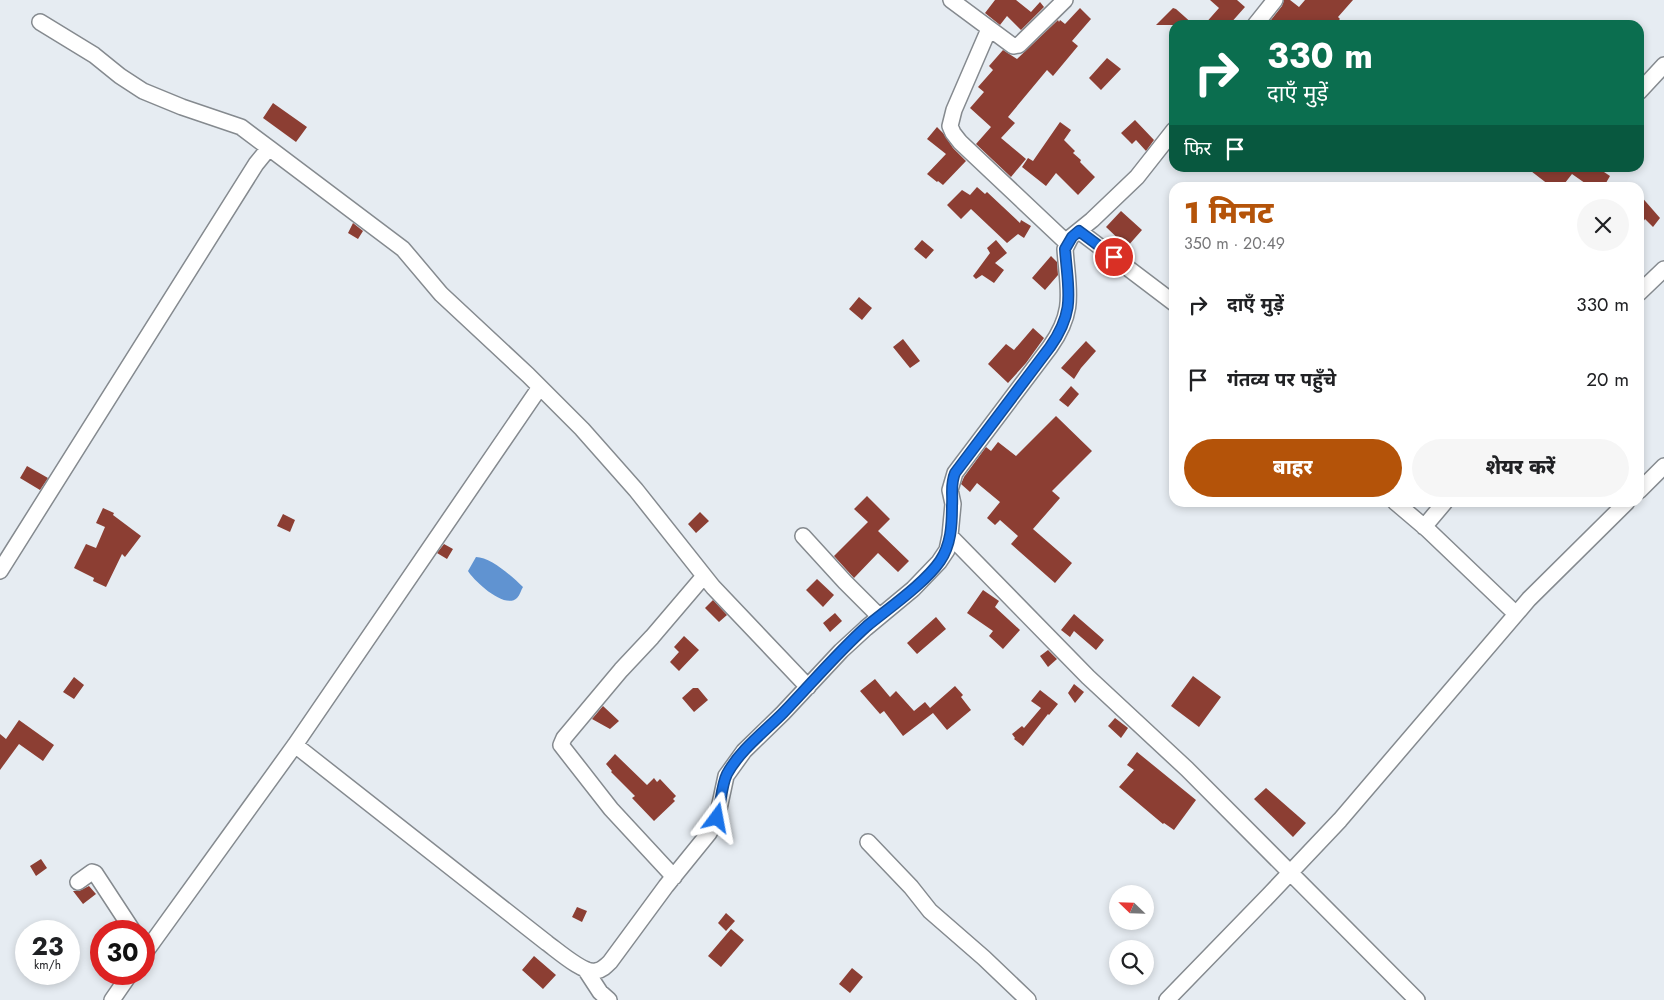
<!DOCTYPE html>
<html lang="hi">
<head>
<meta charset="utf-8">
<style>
	:root { --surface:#fff; --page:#f6f6f6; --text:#202124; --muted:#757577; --accent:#b45309 }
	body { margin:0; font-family:Jost,"Noto Sans Devanagari",sans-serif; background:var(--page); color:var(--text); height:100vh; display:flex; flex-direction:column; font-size:19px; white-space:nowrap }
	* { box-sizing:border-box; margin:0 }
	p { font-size:16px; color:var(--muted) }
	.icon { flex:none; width:28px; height:28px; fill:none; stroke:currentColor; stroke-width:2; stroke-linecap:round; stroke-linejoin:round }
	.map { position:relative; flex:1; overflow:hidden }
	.panel { position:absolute; left:1169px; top:182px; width:475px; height:325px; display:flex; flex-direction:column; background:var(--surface); border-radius:15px; box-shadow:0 2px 8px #0003 }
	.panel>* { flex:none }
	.guide { position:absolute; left:1169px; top:20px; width:475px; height:152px; border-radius:15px; box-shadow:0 2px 8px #0003; background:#0b6e4f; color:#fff; overflow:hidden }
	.needle { width:32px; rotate:293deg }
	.tools { position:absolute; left:1109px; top:885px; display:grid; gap:10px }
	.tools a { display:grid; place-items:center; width:45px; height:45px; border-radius:50%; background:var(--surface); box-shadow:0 2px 8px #0003; font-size:25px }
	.speed { position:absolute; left:15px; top:920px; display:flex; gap:10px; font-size:25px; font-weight:700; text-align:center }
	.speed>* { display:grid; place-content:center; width:65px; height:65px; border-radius:50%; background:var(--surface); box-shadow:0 2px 8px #0003; line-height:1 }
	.speed small { font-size:12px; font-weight:400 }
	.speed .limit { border:8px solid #d22; background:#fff; color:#111 }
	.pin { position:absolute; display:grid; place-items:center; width:42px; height:42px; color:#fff; margin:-21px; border:2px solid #fff; border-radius:50%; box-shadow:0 1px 5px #0007 }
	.me { position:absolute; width:55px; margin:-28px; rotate:13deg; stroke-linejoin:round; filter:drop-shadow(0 0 4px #0008) }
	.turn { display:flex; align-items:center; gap:18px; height:105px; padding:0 15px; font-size:22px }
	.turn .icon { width:65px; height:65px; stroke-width:2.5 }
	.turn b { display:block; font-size:35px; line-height:42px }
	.then { display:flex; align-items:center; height:48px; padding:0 15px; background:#0003; gap:10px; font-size:19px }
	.round { display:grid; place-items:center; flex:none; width:52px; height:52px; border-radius:26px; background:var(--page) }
	.headline { display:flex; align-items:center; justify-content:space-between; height:85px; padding:0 15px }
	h1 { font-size:30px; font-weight:800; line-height:38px; color:var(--accent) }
	.cta { display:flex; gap:10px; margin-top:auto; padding:10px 15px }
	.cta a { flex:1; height:58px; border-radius:30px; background:var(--accent); color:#fff; font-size:20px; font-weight:800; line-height:58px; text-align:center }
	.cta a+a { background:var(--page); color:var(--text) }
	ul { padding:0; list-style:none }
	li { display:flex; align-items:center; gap:15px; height:75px; padding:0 15px }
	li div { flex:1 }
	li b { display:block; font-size:19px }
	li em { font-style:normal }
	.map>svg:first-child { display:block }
	.water { fill:#6093d1 }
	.building { fill:#8c3e33 }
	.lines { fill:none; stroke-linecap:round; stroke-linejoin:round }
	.minor-casing { stroke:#858a8f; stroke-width:18 }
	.minor { stroke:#fff; stroke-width:15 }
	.route-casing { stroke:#114b97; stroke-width:12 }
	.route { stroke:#1a73e8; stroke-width:9 }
</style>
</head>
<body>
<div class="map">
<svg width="1664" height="1000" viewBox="0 0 1664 1000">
	<rect width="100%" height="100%" fill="#e6ecf2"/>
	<path class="water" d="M476 557C490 557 512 576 523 587 521 590 520 595 517 598 505 610 474 581 468 571Z"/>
	<path class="building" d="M995 0H1016L1031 12 1040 2 1044 7 1021 30 1007 16 1000 25 985 13Z
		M1210 0H1237L1245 7 1229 25H1204L1219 8Z
		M1284 0H1290L1299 7 1305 0H1353L1338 17 1340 19 1334 25H1267L1282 6Z
		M1080 8 1091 19 1072 41 1078 46 1053 76 1047 70 1008 117 1015 123 1001 138 1026 159 1011 177 976 144 991 127 970 108 984 92 978 87 993 70 989 66 1003 50 1017 59 1058 20 1059 22 1060 20 1065 24Z
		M1173 8 1176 9 1194 25H1156Z
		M1107 58 1121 69 1101 90 1089 78Z
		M273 103 307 127 296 142 263 118Z
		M1135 120 1154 140 1146 151 1136 140 1132 144 1121 133Z
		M1060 122 1071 130 1064 140 1075 151 1073 153 1081 160 1080 162 1095 177 1078 195 1056 173 1046 186 1022 167 1028 158 1033 161Z
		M937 127 943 133 953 148 966 161 943 185 938 181 937 182 927 174 946 154 927 139Z
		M1527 168H1598L1610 176 1603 188H1592L1572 174 1561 188H1553Z
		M977 187 985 194 987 192 1020 223 1021 220 1031 226 1024 238 1018 234 1007 243 971 209 961 219 947 205 962 190 970 195Z
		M1639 194 1660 218 1653 227 1645 219 1639 229Z
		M1121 211 1142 230 1127 247 1106 227Z
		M353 223 363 231 358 239 348 233Z
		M922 240 934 250 926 259 914 249Z
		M996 240 1007 253 995 263 1004 270 994 283 982 275 976 279 973 276 990 253 987 248Z
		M1051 256 1057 262 1058 275 1045 290 1032 278Z
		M859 297 872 308 862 320 849 309Z
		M1033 328 1044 338 1026 363 1008 383 988 364 1006 344 1014 350Z
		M903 339 920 361 910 368 893 347Z
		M1086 341 1096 351 1081 368 1074 379 1061 368Z
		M1071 386 1079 394 1068 407 1059 400Z
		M1056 416 1092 451 1052 491 1060 498 1033 529 1072 563 1055 583 1011 544 1018 536 1000 520 995 525 987 518 1000 502 977 483 970 492 961 484 964 477 986 447 991 451 998 442 1016 456Z
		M27 466 48 478 40 490 20 478Z
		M867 496 890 519 878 531 909 561 898 572 878 553 854 578 834 556 868 522 854 509Z
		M103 508 114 513 113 515 141 536 125 557 122 554 106 587 93 581 94 578 74 568 86 544 96 548 105 527 96 523Z
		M700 512 709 521 696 533 688 524Z
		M283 514 295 520 290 532 277 526Z
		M444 544 453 549 447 559 437 553Z
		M817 579 834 595 823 607 806 590Z
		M983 590 999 601 995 607 1020 630 1003 649 989 636 993 631 967 613Z
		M713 600 727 615 719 622 705 608Z
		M835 613 842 621 830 632 823 623Z
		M1074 614 1104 640 1096 650 1074 631 1070 637 1061 630Z
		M936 617 946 629 917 654 907 643Z
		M684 636 699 650 679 671 670 662 679 652 674 647Z
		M1048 650 1057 659 1048 667 1040 656Z
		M1193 676 1221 697 1199 727 1171 706Z
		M74 677 84 685 74 699 63 692Z
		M875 679 890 697 896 691 914 711 925 702 930 708 955 686 963 695 961 697 971 710 947 730 933 713 903 736 884 711 880 714 860 691Z
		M1074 684 1084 692 1075 703 1068 693Z
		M693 688H698L708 700 694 712 682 698Z
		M1040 690 1058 704 1049 715 1048 714 1023 746 1014 739 1015 738 1012 734 1022 726 1024 728 1041 708 1031 701Z
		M603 706 619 721 610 729 592 719Z
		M1115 718 1128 728 1121 738 1108 726Z
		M19 720 54 745 43 761 19 744 0 770V734L6 739Z
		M1137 752 1196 800 1174 830 1164 823 1163 824 1119 787 1134 770 1127 765Z
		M615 754 647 785 654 778 657 782 660 779 676 796 673 799 675 801 654 821 632 798 635 796 611 772 612 771 606 764Z
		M1266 788 1306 823 1293 837 1254 799Z
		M41 859 47 868 36 876 30 866Z
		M89 886 96 894 83 904 73 891H79Z
		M577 907 587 911 582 922 572 917Z
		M726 913 735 921 726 931 718 923Z
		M731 929 744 940 721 967 708 956Z
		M534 956 556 975 543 989 522 970Z
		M852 968 863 977 850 993 839 984Z"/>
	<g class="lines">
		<defs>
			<path id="minor" d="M951 0 1013 46 1019 45 1065 0
				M40 22 94 55 120 76 143 91 182 107 241 127 269 148
				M1255 25 1275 0
				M989 29 954 110 950 126 953 133 960 142 1067 243
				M1639 92 1664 65
				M1079 231 1174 303
				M1639 293 1664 269
				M1639 491 1664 466
				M1395 502 1428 530 1516 614
				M1424 527 1445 502
				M803 536 845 582 879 616
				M950 536 1088 677 1187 769 1417 1000
				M0 571 256 164 269 148 403 249 441 294 528 375 582 429 636 490 713 587 808 687
				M295 745 547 943C558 951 584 974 596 971 602 970 606 966 610 962L666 886 709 833 717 818 726 776 744 751 783 713 841 651 866 628 913 589 939 562 947 550 950 536 953 504 950 490 955 473 1050 347C1076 310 1068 291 1065 249L1071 237 1092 220 1137 177 1174 130
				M868 842 911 887 930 911 984 958 1028 1000
				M674 877 611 809 561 745 564 738 621 670 652 637 704 576
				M78 882 92 872 95 873 133 931
				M144 954 295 745 540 387
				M585 969 600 992 609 1000
				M112 1000 130 974
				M1167 1000 1269 895 1340 820 1529 599 1627 502"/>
		</defs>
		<use href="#minor" class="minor-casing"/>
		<use href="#minor" class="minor"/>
	</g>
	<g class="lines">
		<defs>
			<path id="route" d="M717 818C721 805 721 786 727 774 740 750 764 732 783 713 811 684 837 653 867 626 889 608 925 583 940 561 951 545 952 525 952 506 953 494 950 485 955 473L1050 347C1076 310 1068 291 1065 249L1072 237 1079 231 1114 257"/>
		</defs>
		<use href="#route" class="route-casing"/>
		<use href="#route" class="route"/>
	</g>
</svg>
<div class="tools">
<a><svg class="needle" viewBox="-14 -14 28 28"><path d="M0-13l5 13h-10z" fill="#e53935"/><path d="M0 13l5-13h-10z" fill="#757577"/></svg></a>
<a><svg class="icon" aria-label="search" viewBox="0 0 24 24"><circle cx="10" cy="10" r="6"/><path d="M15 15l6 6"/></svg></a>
</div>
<div class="speed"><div>23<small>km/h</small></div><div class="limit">30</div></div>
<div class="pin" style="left:1114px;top:257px;background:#d93025"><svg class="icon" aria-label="arrive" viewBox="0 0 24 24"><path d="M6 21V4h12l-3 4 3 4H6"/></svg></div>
<svg class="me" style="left:717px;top:818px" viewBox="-20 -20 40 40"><path d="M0-17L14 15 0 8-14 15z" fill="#1a73e8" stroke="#fff" stroke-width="4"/></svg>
<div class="guide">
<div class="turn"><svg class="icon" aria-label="right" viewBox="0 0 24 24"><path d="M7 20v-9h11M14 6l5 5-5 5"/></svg><div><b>330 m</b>दाएँ मुड़ें</div></div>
<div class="then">फिर<svg class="icon" aria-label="arrive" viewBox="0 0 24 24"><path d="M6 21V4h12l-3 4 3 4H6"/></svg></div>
</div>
<section class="panel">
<div class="headline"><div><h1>1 मिनट</h1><p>350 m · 20:49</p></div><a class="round"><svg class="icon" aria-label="close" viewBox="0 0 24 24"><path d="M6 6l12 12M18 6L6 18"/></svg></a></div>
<ul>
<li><svg class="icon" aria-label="right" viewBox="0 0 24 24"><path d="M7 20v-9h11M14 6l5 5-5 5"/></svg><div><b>दाएँ मुड़ें</b></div><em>330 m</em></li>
<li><svg class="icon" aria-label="arrive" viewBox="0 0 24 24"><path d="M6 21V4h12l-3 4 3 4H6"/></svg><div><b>गंतव्य पर पहुँचे</b></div><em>20 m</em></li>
</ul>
<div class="cta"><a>बाहर</a><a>शेयर करें</a></div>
</section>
</div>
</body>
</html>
